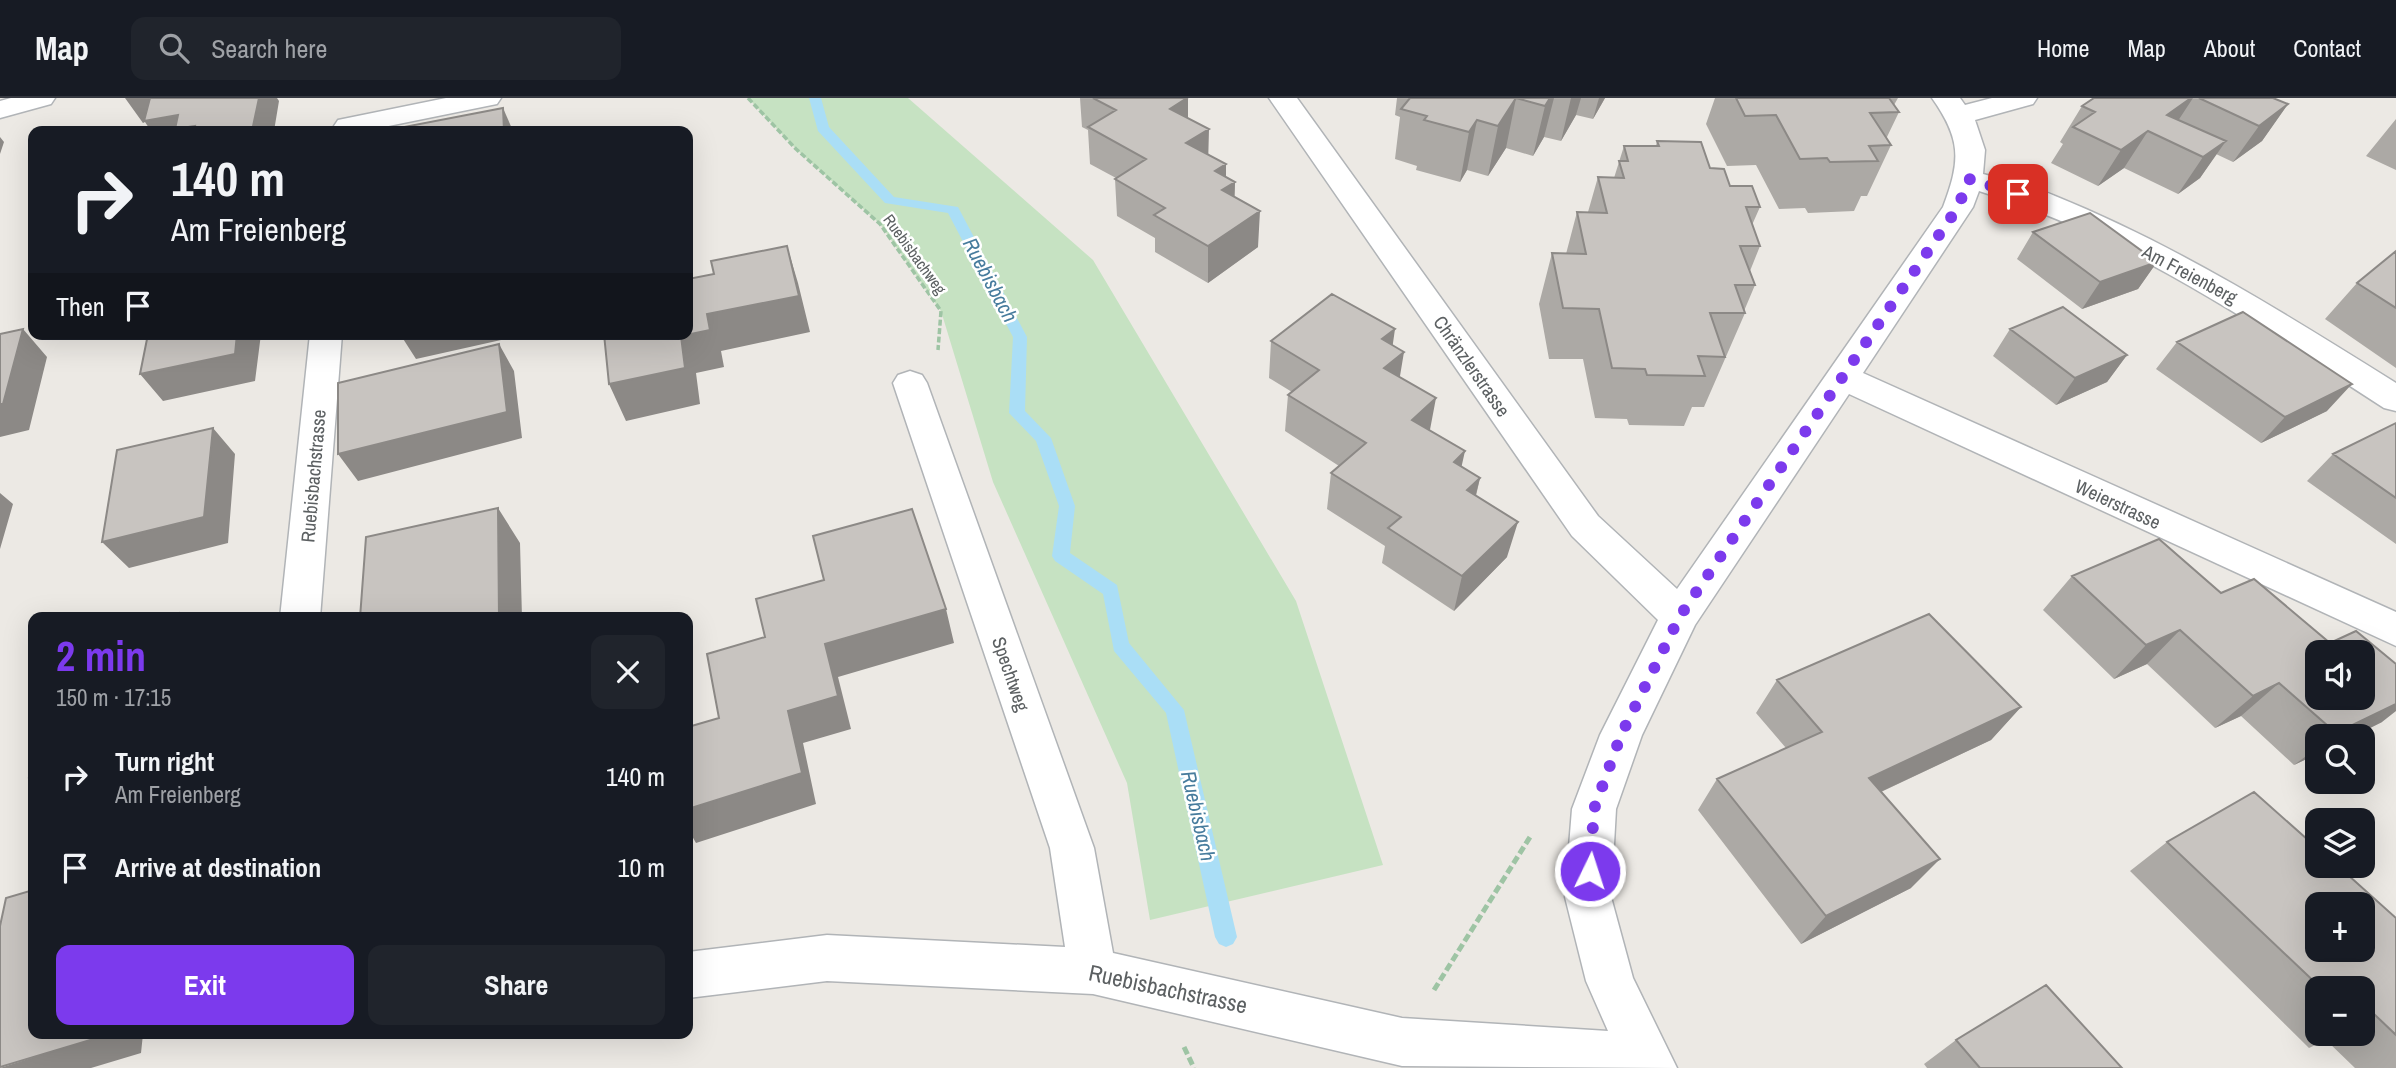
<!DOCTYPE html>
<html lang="en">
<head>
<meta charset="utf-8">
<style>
	:root { --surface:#171b24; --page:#20242c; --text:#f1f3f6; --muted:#9ea1a6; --line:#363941; --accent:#7c3aed }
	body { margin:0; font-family:"Archivo Narrow",sans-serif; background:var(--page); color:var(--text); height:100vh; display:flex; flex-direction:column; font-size:26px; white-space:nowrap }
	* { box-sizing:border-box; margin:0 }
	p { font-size:23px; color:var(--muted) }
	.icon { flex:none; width:38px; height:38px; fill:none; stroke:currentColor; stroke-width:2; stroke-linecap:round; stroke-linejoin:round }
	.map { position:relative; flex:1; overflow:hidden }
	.side { position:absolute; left:28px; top:514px; width:665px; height:427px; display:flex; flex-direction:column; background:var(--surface); border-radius:14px; box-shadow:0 7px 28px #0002 }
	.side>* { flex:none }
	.hud { position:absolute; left:28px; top:28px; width:665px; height:214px; border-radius:14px; box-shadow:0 7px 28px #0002; background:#171b24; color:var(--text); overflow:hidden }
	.controls { position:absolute; left:2305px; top:542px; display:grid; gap:14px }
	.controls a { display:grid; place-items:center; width:70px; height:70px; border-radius:14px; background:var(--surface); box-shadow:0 7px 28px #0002; font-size:35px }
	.pin { position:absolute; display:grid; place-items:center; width:60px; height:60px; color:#fff; margin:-30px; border-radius:14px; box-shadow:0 4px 10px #0006 }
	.me { position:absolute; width:77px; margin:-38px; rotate:4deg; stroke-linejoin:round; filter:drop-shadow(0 0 5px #0008) }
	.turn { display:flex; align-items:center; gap:24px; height:147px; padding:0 28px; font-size:32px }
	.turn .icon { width:91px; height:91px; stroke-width:2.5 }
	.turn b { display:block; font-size:49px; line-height:60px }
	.then { display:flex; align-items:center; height:66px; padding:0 28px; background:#0003; gap:14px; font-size:26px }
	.round { display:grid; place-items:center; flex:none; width:74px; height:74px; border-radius:14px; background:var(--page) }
	.summary { display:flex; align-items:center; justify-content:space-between; height:119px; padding:0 28px }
	h1 { font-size:42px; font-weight:700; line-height:52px; color:var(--accent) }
	.action { display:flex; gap:14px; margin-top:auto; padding:14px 28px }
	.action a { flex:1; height:80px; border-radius:14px; background:var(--accent); color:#fff; font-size:28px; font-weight:700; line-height:80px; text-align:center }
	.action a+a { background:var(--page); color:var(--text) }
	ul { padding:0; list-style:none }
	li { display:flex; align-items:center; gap:21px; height:91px; padding:0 28px }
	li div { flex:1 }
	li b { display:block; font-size:26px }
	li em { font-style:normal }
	header { display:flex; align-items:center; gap:42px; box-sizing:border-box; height:98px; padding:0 35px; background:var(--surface); border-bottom:2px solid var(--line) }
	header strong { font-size:33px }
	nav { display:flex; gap:38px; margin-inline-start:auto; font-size:24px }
	.search { width:490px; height:63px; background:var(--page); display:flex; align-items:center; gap:18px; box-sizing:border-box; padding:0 24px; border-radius:14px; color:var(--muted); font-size:26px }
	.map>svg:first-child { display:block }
	.green { fill:#c6e2c2 }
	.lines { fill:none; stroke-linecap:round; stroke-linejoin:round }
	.stream { fill:#aadef6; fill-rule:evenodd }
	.minor-casing { stroke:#b1b4b7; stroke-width:3 }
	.path-far1 { stroke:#9ec4a4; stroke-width:3.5; stroke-dasharray:6 2.5; stroke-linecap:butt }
	.path { stroke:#9ec4a4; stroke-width:5; stroke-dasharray:8 3.5; stroke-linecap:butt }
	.minor { fill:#fff; fill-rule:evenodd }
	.wall { fill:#aca9a5; fill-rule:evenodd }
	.shaded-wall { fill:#8c8986 }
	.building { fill:#c8c4c0; stroke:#8c8986; stroke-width:2; fill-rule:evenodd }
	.route { stroke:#7c3aed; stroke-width:12; stroke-dasharray:0 21.6 }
	.labels { text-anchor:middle; stroke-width:5; stroke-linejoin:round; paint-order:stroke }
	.far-street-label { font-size:16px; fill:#5c6062; stroke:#fff }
	.street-label { font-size:19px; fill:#5c6062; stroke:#fff }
	.water-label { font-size:21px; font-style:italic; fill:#477c9d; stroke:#fff }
	.near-street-label { font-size:23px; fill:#5c6062; stroke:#fff }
</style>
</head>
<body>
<header>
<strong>Map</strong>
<div class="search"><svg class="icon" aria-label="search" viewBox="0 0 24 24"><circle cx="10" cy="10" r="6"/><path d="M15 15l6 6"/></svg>Search here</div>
<nav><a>Home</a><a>Map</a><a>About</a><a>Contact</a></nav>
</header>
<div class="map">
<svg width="2396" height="970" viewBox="0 0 2396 970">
	<rect width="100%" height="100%" fill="#ece9e4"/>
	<path class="green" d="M748 0H908L1093 162 1296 503 1383 767 1150 822 1127 685 993 384 941 213 880 126 796 51Z"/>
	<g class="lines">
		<path class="stream" d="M809 0H821L829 29 894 99 958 109 1027 239 1025 313 1051 340 1075 408 1070 455 1117 487 1129 545 1184 612 1237 839 1233 846 1226 849 1219 846 1215 839 1166 615 1114 553 1103 496 1055 463 1052 458 1059 408 1036 343 1009 315 1013 239 948 115 885 105 818 33Z"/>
		<defs>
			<path id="minor" d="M11 0H55L51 6 0 20V3Z
				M446 0H501L497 6 487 8 364 33H338L334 28 338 22Z
				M1269 0H1297L1598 418 1677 491 1943 109C1961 62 1961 41 1932 0H1960L1965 7 1992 0H2037L2033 6 1975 22 1985 52 1983 76C2007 83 2032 88 2055 98 2176 147 2286 216 2396 285V313L2384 310C2255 227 2126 138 1979 93L1973 109 1863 275 2396 514V548L1849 296 1695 527 1642 637 1616 711 1611 799 1633 880 1677 970 1402 968 1093 896 827 883 688 900V854L827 837 1065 849 1050 750 893 285 898 277 910 273 922 277 927 285 1094 750 1113 855 1402 920 1608 933 1586 883 1565 799 1572 711 1600 637 1658 522 1572 438Z
				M310 236H342L320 520H280Z"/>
		</defs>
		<use href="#minor" class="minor-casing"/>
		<path class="path-far1" d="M748 0 796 51 880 126 941 213 938 252"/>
		<path class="path" d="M1434 892 1530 739
			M1184 949 1194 970"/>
		<use href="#minor" class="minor"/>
	</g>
	<path class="wall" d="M1080 0H1188V20L1208 57 1226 66V79L1235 84 1234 99 1258 149 1208 185 1155 154V140L1117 118 1115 81 1116 80 1090 66 1088 32 1082 29Z
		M1397 0H1605L1593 21 1576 17 1561 43 1544 39 1533 58 1506 50 1488 78 1467 72 1460 84 1416 72 1417 68 1395 61 1400 19 1395 17Z
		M1715 0H1898L1894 7 1899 14 1886 41 1891 47 1867 98H1861L1854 113 1808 115 1805 110 1779 111 1756 67 1727 68 1706 26Z
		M2094 0H2273L2288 6 2262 43 2233 64 2216 56 2200 80 2178 96 2124 70 2098 88 2051 65 2063 46 2060 44 2082 8Z
		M2396 21V72L2366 58Z
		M1657 43 1710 70 1730 88 1760 109 1752 127 1760 148 1750 173 1755 187 1744 213 1745 215 1704 309H1692L1684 328 1629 327 1627 321 1595 320 1583 261H1549L1539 206 1552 155 1566 156 1577 114H1588L1598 79 1614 80 1624 48H1656Z
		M2033 134 2157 164 2138 191 2082 211 2017 161Z
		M2396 153V270L2325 221 2357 185Z
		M2010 231 2127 257 2107 284 2056 307 1993 258Z
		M1271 243 1392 247 1399 279 1430 332 1462 369 1480 380 1476 398 1507 459 1454 513 1382 465 1385 448 1327 411 1331 375 1339 368 1285 333 1288 297 1292 294 1269 280Z
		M2177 244 2327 313 2261 345 2156 271Z
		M2396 325V446L2307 383 2333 356Z
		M2072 478 2221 495 2382 624 2352 639H2317V656L2294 667 2241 618 2215 630 2147 566 2114 581 2043 512Z
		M1777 582 2021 609 1991 642 1881 694 1911 790 1801 846 1698 712 1717 681 1786 650 1756 615Z
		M2167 744 2396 820V970H2355L2326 942 2309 950 2130 773ZM2317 891H2362V936H2317Z
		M1956 942 2122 970H1927L1924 966Z"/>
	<path class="shaded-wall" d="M125 0H157L178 17 195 28 198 33H151L145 24 143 25Z
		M253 0H277L279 3 274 33H252Z
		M1187 0H1188V36L1170 11Z
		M1516 0 1506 50 1488 78 1498 28Z
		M1550 0H1554L1544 39 1533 58 1545 8Z
		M1571 0H1581L1576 17 1561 43Z
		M1599 0H1605L1593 21Z
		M2191 0H2193L2170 35 2167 17Z
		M2288 6 2262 43 2233 64 2259 28Z
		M503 10 513 33H504Z
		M1477 22 1467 72 1460 84 1469 34Z
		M1209 31 1208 68 1186 45Z
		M2148 33 2124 70 2098 88 2121 52Z
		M0 39 4 44 0 56Z
		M2226 43 2200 80 2178 96 2203 59Z
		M1226 66V90L1235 84 1234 121 1215 73Z
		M1260 113 1258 149 1208 185V148Z
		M787 148 798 185 810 234 721 253 724 269 696 275 700 306 626 323 609 286 681 238Z
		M2157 164 2138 191 2082 211 2100 184Z
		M23 231 47 259 29 332 0 339V306Z
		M1395 231 1390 266 1404 254 1398 290 1379 307 1382 241Z
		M237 236H261L255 283 163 303 140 276Z
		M400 236H524V237L416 261Z
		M499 246 514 273 522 340 358 383 338 356Z
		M2127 257 2107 284 2056 307 2075 280Z
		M2352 286 2327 313 2261 345 2285 319Z
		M1436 300 1429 337 1412 322Z
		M213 330 235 356 228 445 129 470 102 444Z
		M1465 353 1457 389 1454 364Z
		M1480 380 1471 416 1467 392Z
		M0 395 13 406 0 451Z
		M498 410 520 445 522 520H499Z
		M1518 424 1507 459 1454 513 1462 478Z
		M946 511 954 545 838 579 851 631 803 645 816 706 696 745 688 731V711L788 613 825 546Z
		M2180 532 2147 566 2114 581 2146 547Z
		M2279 585 2241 618 2215 630 2253 598Z
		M2396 606V613L2382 624 2352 639H2331L2336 635Z
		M2021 609 1991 642 1844 711 1869 680Z
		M2317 650V656L2294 667Z
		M1940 761 1911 790 1801 846 1826 818Z
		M107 936H143L141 955 91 970H0Z"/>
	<path class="building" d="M150 0H259L252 33H194L195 28 175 31 178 17 144 23Z
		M1093 0H1187L1170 11 1209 31 1186 45 1226 66 1215 73 1235 84 1222 92 1260 113 1208 148 1154 117 1165 110 1115 81 1146 61 1088 29 1116 12Z
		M1410 0H1550L1545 8 1516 0 1498 28 1477 22 1469 34 1424 22 1427 18 1401 11Z
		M1736 0H1889L1899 14 1870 15 1891 47 1869 48 1878 63 1830 64 1827 60 1800 61 1776 17 1745 18Z
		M2094 0H2191L2167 17 2226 43 2203 59 2148 33 2121 52 2073 29 2095 14 2082 8Z
		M2199 0H2273L2288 6 2259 28Z
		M503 10 504 33H404V29Z
		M1657 43 1701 44 1710 70 1724 71 1730 88H1752L1760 109H1746L1760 148H1740L1755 187H1735L1745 215H1710L1725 259 1698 258 1705 278 1647 277 1645 271 1612 270 1599 211 1563 210 1552 155 1586 156 1577 114 1607 115 1598 79 1624 80 1619 63H1628L1624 48H1659Z
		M2090 115 2157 164 2100 184 2033 134Z
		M787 148 799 198 707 216 710 232 681 238 685 270 609 286 604 236H688V181L714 176 711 163Z
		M2396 153V210L2357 185Z
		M1332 196 1395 231 1382 241 1404 254 1384 270 1436 300 1412 322 1465 353 1454 364 1480 380 1467 392 1518 424 1462 478 1388 430 1401 419 1331 375 1366 345 1288 297 1319 272 1271 243Z
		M2063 209 2127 257 2075 280 2010 231Z
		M2243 214 2352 286 2285 319 2177 244Z
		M23 231 3 306H0V236Z
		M148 236H237L235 256 140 276Z
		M499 246 507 314 338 356V285Z
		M2396 325V400L2333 356Z
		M213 330 204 419 102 444 117 352Z
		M498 410 499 520H360L366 439Z
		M912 411 946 511 825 546 838 598 788 613 802 675 688 711V629L719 620 707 556 765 539 756 501 824 482 813 438Z
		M2159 441 2221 495 2254 481 2330 545 2356 533 2396 566V606L2336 635 2279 585 2253 598 2180 532 2146 547 2072 478ZM2317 555H2362V600H2317Z
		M179 515V520H163Z
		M1929 516 2021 609 1869 680 1940 761 1826 818 1717 681 1822 634 1777 582Z
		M33 648V678L29 679Z
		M2254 694 2317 750V768H2338L2396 820V937L2373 915 2362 922V891H2322L2167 744ZM2317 807H2362V852H2317Z
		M33 792V936L107 937 0 969V828L6 800Z
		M2046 887 2122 970H1980L1956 942Z"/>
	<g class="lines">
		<path class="route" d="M1590 773 1594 711 1621 637 1680 518 1958 109 1969 81 2018 96"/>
	</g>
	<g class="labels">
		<g class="far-street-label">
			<text transform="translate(915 156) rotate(54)" y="6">Ruebisbachweg</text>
		</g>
		<g class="street-label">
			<text transform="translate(2190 176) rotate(28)" y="7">Am Freienberg</text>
			<text transform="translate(1472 268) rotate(55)" y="7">Chränzlerstrasse</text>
			<text transform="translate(313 378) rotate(-85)" y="7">Ruebisbachstrasse</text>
			<text transform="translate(2118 406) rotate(25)" y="7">Weierstrasse</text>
			<text transform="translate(1011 576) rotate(71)" y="7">Spechtweg</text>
		</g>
		<g class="water-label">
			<text transform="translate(990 182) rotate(62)" y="7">Ruebisbach</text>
			<text transform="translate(1198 718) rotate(77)" y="7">Ruebisbach</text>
		</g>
		<g class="near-street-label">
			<text transform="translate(1168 891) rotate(12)" y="8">Ruebisbachstrasse</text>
		</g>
	</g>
</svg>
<div class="controls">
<a><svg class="icon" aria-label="sound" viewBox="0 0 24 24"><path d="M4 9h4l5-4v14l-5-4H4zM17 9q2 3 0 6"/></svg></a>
<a><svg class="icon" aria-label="search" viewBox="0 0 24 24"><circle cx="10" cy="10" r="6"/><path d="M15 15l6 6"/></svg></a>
<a><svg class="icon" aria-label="layers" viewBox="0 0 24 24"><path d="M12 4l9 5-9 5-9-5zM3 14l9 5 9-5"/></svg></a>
<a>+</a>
<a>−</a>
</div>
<div class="pin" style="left:2018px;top:96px;background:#d93025"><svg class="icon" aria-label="arrive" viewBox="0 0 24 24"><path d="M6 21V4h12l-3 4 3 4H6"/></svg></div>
<svg class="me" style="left:1590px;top:773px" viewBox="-20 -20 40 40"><circle r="17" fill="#7c3aed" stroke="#fff" stroke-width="3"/><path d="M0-11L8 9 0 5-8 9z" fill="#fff"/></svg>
<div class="hud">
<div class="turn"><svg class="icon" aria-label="right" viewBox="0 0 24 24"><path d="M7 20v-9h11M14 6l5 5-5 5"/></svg><div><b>140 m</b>Am Freienberg</div></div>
<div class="then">Then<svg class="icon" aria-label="arrive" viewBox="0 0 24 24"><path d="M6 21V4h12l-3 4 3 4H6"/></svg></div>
</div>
<section class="side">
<div class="summary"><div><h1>2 min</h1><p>150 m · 17:15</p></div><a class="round"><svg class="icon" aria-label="close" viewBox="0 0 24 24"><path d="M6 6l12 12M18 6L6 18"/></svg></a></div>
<ul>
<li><svg class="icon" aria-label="right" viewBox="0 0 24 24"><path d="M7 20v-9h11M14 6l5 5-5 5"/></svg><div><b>Turn right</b><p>Am Freienberg</p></div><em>140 m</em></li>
<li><svg class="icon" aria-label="arrive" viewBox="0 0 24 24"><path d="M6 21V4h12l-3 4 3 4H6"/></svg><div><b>Arrive at destination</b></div><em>10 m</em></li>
</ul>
<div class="action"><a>Exit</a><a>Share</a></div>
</section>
</div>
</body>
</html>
